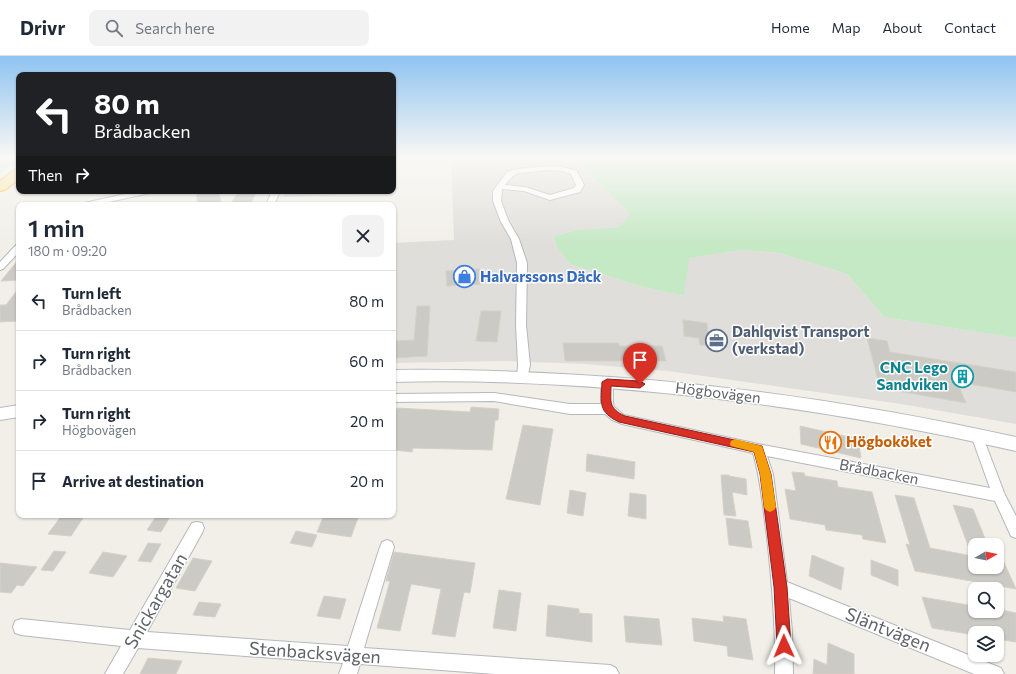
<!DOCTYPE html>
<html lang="en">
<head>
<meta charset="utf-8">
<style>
	:root { --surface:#fff; --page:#f2f2f3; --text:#1f2937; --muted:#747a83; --line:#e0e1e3 }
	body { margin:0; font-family:Commissioner,sans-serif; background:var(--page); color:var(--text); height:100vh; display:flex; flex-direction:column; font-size:15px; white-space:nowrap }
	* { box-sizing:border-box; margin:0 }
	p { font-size:13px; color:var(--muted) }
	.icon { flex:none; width:22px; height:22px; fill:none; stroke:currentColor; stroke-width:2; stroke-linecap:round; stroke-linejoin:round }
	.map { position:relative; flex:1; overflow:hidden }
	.side { position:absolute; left:16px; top:146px; width:380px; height:316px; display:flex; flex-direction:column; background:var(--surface); border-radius:8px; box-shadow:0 1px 3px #0004 }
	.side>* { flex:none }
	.guide { position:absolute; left:16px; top:16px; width:380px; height:122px; border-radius:8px; box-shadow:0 1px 3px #0004; background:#202124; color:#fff; overflow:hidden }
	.needle { width:26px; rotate:81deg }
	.controls { position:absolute; left:968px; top:482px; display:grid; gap:8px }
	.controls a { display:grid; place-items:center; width:36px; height:36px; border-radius:8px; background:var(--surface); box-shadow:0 1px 3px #0004; font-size:20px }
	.pin { position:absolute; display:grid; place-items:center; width:34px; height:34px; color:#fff; margin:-41px -17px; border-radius:50% 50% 50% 0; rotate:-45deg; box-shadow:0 0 4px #0007 }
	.pin .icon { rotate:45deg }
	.me { position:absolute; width:44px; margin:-22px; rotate:359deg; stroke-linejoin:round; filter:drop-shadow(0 0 3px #0008) }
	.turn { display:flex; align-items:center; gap:14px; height:84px; padding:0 12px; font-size:18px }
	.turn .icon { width:52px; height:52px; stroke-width:2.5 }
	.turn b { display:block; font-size:28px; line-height:34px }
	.then { display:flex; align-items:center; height:38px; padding:0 12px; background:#0003; gap:8px; font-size:15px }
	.round { display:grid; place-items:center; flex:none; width:42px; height:42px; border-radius:8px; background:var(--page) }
	.overview { display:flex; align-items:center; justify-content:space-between; height:68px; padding:0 12px }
	h1 { font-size:24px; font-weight:600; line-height:30px }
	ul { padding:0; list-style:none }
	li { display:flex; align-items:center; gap:12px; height:60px; padding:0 12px; border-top:1px solid var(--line) }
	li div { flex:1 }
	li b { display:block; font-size:15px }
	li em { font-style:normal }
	header { display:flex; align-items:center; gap:24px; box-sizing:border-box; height:56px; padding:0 20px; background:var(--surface); border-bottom:1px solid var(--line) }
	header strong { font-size:19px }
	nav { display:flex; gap:22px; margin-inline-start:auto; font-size:14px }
	.search { width:280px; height:36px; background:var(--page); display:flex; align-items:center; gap:10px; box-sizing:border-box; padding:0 14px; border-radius:8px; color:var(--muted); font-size:15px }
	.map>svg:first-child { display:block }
	.industrial { fill:#e0deda }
	.green { fill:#c5e8c5 }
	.building { fill:#cccac5; stroke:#d6d1c6 }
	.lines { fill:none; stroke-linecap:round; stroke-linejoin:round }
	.street-casing { stroke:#b5b8bc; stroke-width:2 }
	.secondary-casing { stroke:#b6babf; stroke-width:2 }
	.highway-casing { stroke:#f9ab00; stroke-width:2 }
	.street { fill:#fff; fill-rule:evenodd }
	.secondary { fill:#fff; fill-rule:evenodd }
	.highway { fill:#fde293; fill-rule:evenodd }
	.route { fill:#d93025; stroke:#8d1f18 }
	.slow { fill:#f59e0b }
	.labels { text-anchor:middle; stroke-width:3; stroke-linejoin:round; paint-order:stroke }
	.shop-label { font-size:15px; font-weight:bold; fill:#366cbe; stroke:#fff; text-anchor:start }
	.service-label { font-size:15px; font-weight:bold; fill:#4e5e75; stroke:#fff; text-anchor:start }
	.culture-label { font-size:15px; font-weight:bold; fill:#0d838f; stroke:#fff; text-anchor:end }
	.street-label { font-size:15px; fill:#5f6368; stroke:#fff }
	.food-label { font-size:15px; font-weight:bold; fill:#c56008; stroke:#fff; text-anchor:start }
	.near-street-label { font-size:18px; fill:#5f6368; stroke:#fff }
</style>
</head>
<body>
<header>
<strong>Drivr</strong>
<div class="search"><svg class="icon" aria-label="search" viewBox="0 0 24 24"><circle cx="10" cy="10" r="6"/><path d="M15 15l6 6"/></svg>Search here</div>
<nav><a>Home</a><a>Map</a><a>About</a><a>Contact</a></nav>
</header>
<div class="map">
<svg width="1016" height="618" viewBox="0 0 1016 618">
	<rect width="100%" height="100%" fill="#f1efe8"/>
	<path class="industrial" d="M451 101H496L534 105 578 106 630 158 619 171 576 174 553 181 558 193 570 208 643 231 684 240 688 202 742 194 779 197 847 218 884 261 1016 282V368L901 348 668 315 584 308 506 305 393 307V187L454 184Z
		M286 135H365L364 138 283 141Z"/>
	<path class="green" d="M0 101H19V104L0 117Z
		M496 101H1016V282L884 261 847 218 779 197 742 194 689 202 684 240 643 231 570 208 558 193 553 181 576 174 619 171 630 158 578 106 534 105Z"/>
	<path class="building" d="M196 135H218L222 149H198Z
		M239 135H257L250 149H230Z
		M19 203V224L1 225Z
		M480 213 482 228 447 230 446 215Z
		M19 232V265L0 266V249H6Z
		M417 250H430L427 300 393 302V285L414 284Z
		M481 255H501L497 286 476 285Z
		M683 264 707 267 708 276 721 277 723 291 700 289 699 282 684 280Z
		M867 282 887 285 890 296 1016 316V336L957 326 966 347 880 332Z
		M563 287H619V290H662L666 305H565Z
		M471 351 499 353 498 364H495L492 394 413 392 412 396 393 394V365L397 352 470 356Z
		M523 369 553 373 540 449 506 443Z
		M800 370 858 383 861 402 801 388Z
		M587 398 635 406 634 423 586 415Z
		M792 416 804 417 805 420 837 425 838 431 872 436 886 487 863 483 862 479 826 474 825 469 790 463 785 433 796 435Z
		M721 419H729V420L746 423 747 439 732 436 736 460 724 459Z
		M570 434 586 437 583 460 567 457Z
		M630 437 646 439V463L628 460Z
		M895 439 914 442 930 492 972 500 953 449 973 453 986 485 975 483V511H997V491L1016 533 915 515 906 488 910 489Z
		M62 459H85L71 480 48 478Z
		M157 459H171L161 476 147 474Z
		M324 459H359L351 481 317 476Z
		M726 462 748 465 752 492 729 489Z
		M296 475 317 479 312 491 290 487Z
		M148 487 161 488 151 506 138 505Z
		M54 495 66 496 53 515 41 514Z
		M103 496 127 500 113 521 89 517Z
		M394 496 475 507 470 537 464 536 455 581 432 578 441 533 411 528 400 575 377 572 390 525H386Z
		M812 499 844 512 841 534 809 520Z
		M193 502 212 505 195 535 176 532Z
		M871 504 898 514V530L871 519Z
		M0 507 37 511 23 530 17 529 11 537 0 536Z
		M499 534 521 537 516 575 493 572Z
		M324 540 346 543 340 563 317 560Z
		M922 541 968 549 970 555H997V553L1016 557V586L997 583V577H975V579L932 572Z
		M199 546 221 548 215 561 193 559Z
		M548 549 579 553V557L592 558V586L546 580Z
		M624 560 659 563 662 589 626 586Z
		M723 560 746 563 753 604 728 600 727 590 694 585 692 562 724 566Z
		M828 587 854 598V618H813L814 603 827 609Z
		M148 602 182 605 176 618H140Z"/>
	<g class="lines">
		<defs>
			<path id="street" d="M550 110 563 111 577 115 584 129 580 136 550 144 524 135 502 133 501 145 509 166 519 183 527 207 526 269 530 309 527 323H519L517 320 518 309 516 269 517 207 511 183 501 166 493 145V135L507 116 517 113ZM550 114 562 115 571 118 576 129 574 132 550 139 525 131 505 129 513 120 518 117Z
				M139 135H154L150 137 95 149H80L84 147Z
				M272 135H280L274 149H266Z
				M19 188V196L3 213 0 214V206L16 189Z
				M607 322 611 323C615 331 611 342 614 351L624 359 758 388 990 432 971 379 973 376 977 374 981 376 1005 439 1016 460V482L1011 480 995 445 767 400 773 418 787 526 1001 612 1004 618H974L789 542 792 576 793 618H775C776 572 772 527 767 481 763 453 761 424 753 397L622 368 612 364 605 358H570L494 345 393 346V338L494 337 570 348H601V326L603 323Z
				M197 466 202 467 204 472 202 477 147 576 348 590 380 491 382 486 387 484 392 486 394 491 364 592 610 609 616 612 619 618H495L360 608 357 618H339L343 607 138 592 123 618H105L121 590 21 579 15 577 13 571 15 565 21 563 130 574 192 467Z"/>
			<path id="secondary" d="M393 314C450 313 507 315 563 318 716 326 867 348 1016 381V395C867 361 716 338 563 329 507 326 450 324 393 326Z
				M19 349V361L0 364V352Z"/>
			<path id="highway" d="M19 113V123L5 134 0 135V125L14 114Z"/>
		</defs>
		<use href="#street" class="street-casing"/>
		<use href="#secondary" class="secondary-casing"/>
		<use href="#highway" class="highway-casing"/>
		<use href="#street" class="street"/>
		<use href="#secondary" class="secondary"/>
		<use href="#highway" class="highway"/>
	</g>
	<linearGradient id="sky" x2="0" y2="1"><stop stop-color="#8fc3f1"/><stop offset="0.54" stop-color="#f9f8f5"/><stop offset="1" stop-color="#f9f8f5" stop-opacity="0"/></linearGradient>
	<rect width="1016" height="188" fill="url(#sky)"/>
	<path class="route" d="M607 323 640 325 645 328 640 332 611 330C611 346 608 352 625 360L762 390 771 418 787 531 791 590 789 595 784 597 779 595 777 590 774 531 760 418 754 396 619 366C598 356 601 347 602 326Z"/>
	<path class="slow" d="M735 383 762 390 771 418 776 451 774 454 770 456 766 454 764 451 760 418 754 396 731 390 730 388 731 385Z"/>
	<defs>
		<symbol id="shop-ring" viewBox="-11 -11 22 22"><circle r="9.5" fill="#fff" stroke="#3f7fe0" stroke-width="1.5"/><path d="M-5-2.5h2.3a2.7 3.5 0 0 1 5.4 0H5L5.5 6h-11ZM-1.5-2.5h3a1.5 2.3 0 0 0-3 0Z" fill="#3f7fe0"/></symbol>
		<symbol id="office-ring" viewBox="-11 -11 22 22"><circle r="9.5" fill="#fff" stroke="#5c6f8a" stroke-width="1.5"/><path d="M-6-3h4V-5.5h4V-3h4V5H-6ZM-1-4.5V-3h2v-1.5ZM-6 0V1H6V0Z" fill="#5c6f8a"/></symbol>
		<symbol id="building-ring" viewBox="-11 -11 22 22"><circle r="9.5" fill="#fff" stroke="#0f9aa8" stroke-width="1.5"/><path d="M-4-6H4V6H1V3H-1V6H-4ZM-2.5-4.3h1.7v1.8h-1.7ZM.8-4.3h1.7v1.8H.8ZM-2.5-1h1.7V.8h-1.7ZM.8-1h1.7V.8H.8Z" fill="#0f9aa8"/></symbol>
		<symbol id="restaurant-ring" viewBox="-11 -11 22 22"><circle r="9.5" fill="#fff" stroke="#e8710a" stroke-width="1.5"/><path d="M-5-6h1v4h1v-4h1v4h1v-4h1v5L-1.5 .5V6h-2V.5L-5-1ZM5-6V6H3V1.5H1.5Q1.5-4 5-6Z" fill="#e8710a"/></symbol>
	</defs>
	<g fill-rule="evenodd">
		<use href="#shop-ring" x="452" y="208" width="25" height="25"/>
		<use href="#office-ring" x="704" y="272" width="25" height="25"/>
		<use href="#building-ring" x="950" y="308" width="25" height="25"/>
		<use href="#restaurant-ring" x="818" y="374" width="25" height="25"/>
	</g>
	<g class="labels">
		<g class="shop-label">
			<text x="480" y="226">Halvarssons Däck</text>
		</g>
		<g class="service-label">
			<text x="732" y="281">Dahlqvist Transport<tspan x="732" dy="17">(verkstad)</tspan></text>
		</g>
		<g class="culture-label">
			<text x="948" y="317">CNC Lego<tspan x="948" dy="17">Sandviken</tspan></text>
		</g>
		<g class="street-label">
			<text transform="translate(718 337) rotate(7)" y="5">Högbovägen</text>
			<text transform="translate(879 416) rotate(11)" y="5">Brådbacken</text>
		</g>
		<g class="food-label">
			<text x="846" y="391">Högboköket</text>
		</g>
		<g class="near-street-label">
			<text transform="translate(156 545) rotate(-60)" y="6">Snickargatan</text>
			<text transform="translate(888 574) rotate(22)" y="6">Släntvägen</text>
			<text transform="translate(315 597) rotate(4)" y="6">Stenbacksvägen</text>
		</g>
	</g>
</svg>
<div class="controls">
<a><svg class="needle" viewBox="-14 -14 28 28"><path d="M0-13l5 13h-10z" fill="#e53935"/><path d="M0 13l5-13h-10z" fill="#747a83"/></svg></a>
<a><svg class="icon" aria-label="search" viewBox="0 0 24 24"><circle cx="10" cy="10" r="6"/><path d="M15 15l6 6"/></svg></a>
<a><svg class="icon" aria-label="layers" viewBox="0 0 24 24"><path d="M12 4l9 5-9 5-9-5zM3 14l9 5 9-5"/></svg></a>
</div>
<div class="pin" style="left:640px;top:328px;background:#d93025"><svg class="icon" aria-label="arrive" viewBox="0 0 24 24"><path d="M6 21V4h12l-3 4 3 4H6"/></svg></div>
<svg class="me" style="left:784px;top:590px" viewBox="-20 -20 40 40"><path d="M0-17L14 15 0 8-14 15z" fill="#d93025" stroke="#fff" stroke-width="4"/></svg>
<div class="guide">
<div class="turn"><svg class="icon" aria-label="left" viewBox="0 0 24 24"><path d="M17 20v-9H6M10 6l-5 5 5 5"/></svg><div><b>80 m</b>Brådbacken</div></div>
<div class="then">Then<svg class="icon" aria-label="right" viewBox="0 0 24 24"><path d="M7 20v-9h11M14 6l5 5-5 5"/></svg></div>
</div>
<section class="side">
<div class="overview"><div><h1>1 min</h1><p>180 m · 09:20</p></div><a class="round"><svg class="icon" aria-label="close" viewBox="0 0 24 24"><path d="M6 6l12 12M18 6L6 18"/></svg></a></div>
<ul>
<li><svg class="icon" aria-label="left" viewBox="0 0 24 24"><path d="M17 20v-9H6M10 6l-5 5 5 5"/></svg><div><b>Turn left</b><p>Brådbacken</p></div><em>80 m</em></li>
<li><svg class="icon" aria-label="right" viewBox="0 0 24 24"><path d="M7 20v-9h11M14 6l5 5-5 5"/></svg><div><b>Turn right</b><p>Brådbacken</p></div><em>60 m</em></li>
<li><svg class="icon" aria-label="right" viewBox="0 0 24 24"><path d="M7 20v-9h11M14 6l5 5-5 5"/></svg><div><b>Turn right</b><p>Högbovägen</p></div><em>20 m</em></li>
<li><svg class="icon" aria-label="arrive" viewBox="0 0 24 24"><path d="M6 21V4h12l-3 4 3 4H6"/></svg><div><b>Arrive at destination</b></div><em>20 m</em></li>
</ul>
</section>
</div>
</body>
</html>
